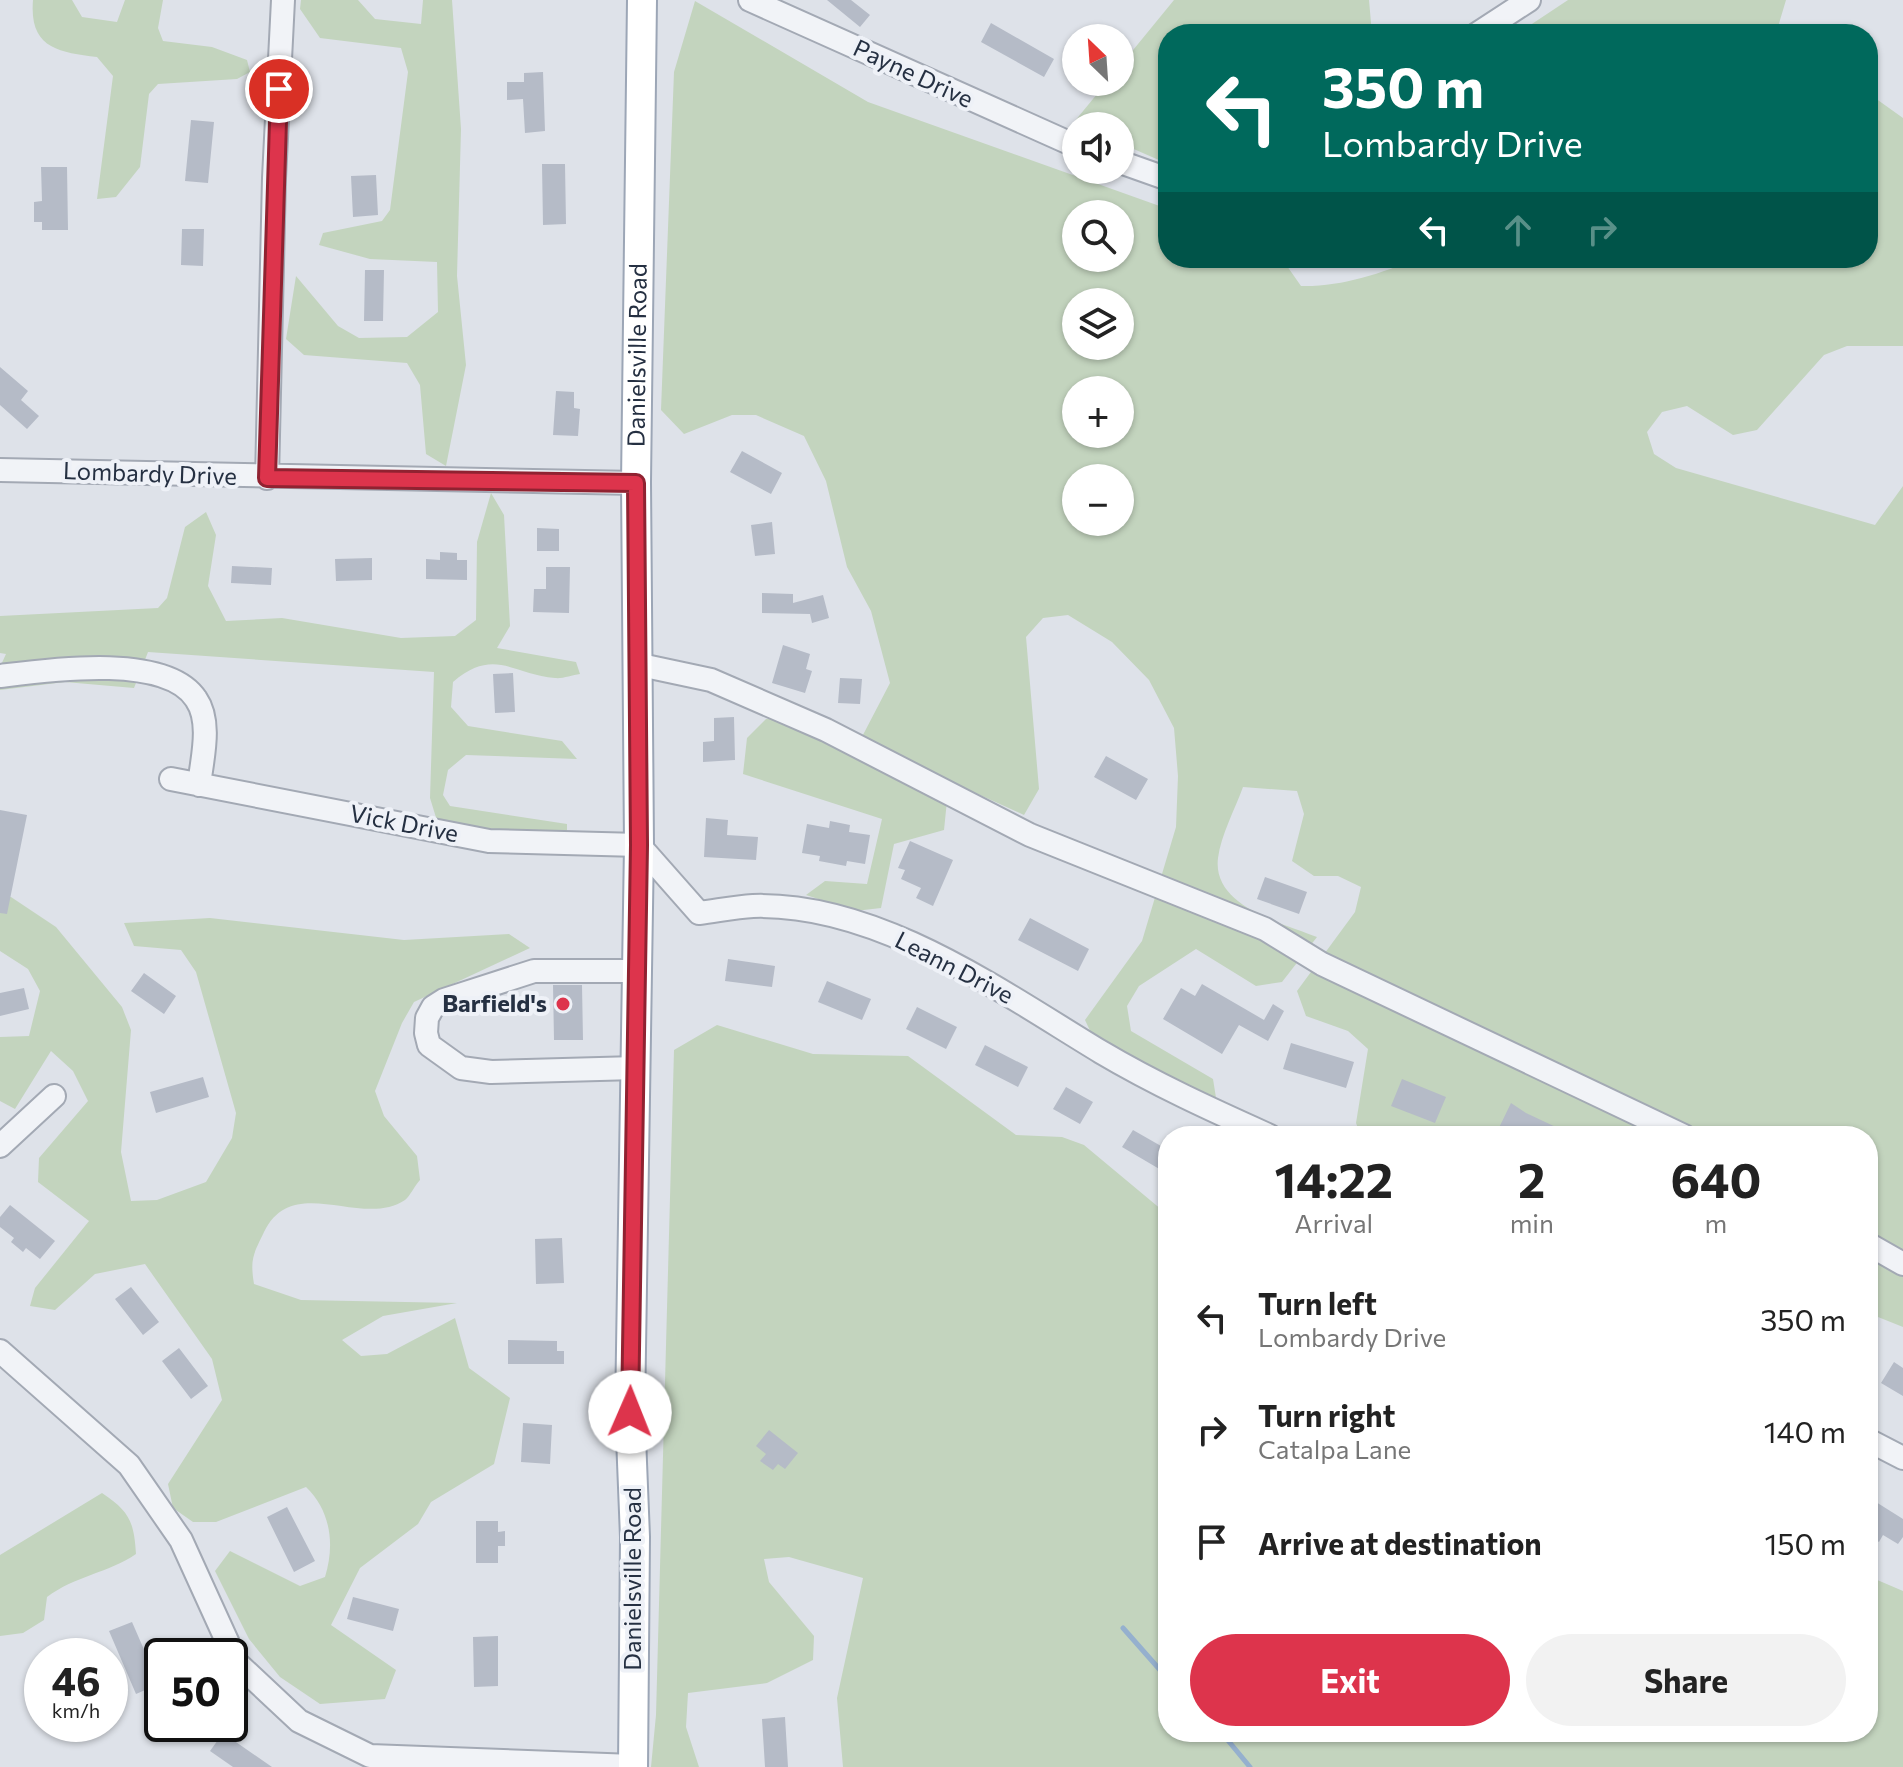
<!DOCTYPE html>
<html lang="en">
<head>
<meta charset="utf-8">
<style>
	:root { --surface:#fff; --page:#f2f2f2; --text:#222; --muted:#767676; --accent:#dd344c }
	body { margin:0; font-family:Commissioner,sans-serif; background:var(--page); color:var(--text); height:100vh; display:flex; flex-direction:column; font-size:30px; white-space:nowrap }
	* { box-sizing:border-box; margin:0 }
	p { font-size:26px; color:var(--muted) }
	.icon { flex:none; width:44px; height:44px; fill:none; stroke:currentColor; stroke-width:2; stroke-linecap:round; stroke-linejoin:round }
	.map { position:relative; flex:1; overflow:hidden }
	.sheet { position:absolute; left:1158px; top:1126px; width:720px; height:616px; display:flex; flex-direction:column; background:var(--surface); border-radius:32px; box-shadow:0 2px 6px #0004 }
	.sheet>* { flex:none }
	.banner { position:absolute; left:1158px; top:24px; width:720px; height:244px; border-radius:32px; box-shadow:0 2px 6px #0004; background:#00695c; color:#fff; overflow:hidden }
	.needle { width:52px; rotate:335deg }
	.buttons { position:absolute; left:1062px; top:24px; display:grid; gap:16px }
	.buttons a { display:grid; place-items:center; width:72px; height:72px; border-radius:50%; background:var(--surface); box-shadow:0 2px 6px #0004; font-size:40px }
	.speed { position:absolute; left:24px; top:1638px; display:flex; gap:16px; font-size:40px; font-weight:700; text-align:center }
	.speed>* { display:grid; place-content:center; width:104px; height:104px; border-radius:50%; background:var(--surface); box-shadow:0 2px 6px #0004; line-height:1 }
	.speed small { font-size:20px; font-weight:400 }
	.speed .limit { border:4px solid #111; border-radius:12px; background:#fff; color:#111 }
	.pin { position:absolute; display:grid; place-items:center; width:68px; height:68px; color:#fff; margin:-34px; border:4px solid #fff; border-radius:50%; box-shadow:0 2px 8px #0007 }
	.me { position:absolute; width:88px; margin:-44px; rotate:1deg; stroke-linejoin:round; filter:drop-shadow(0 0 6px #0008) }
	.turn { display:flex; align-items:center; gap:28px; height:168px; padding:0 32px; font-size:36px }
	.turn .icon { width:104px; height:104px; stroke-width:2.5 }
	.turn b { display:block; font-size:56px; line-height:68px }
	.lanes { display:flex; align-items:center; height:76px; padding:0 32px; background:#0003; justify-content:center; gap:40px; direction:ltr }
	.lanes .off { opacity:.35 }
	.eta { display:flex; justify-content:space-evenly; align-items:center; height:136px; text-align:center }
	.eta b { font-size:48px; font-weight:700; line-height:56px }
	.cta { display:flex; gap:16px; margin-top:auto; padding:16px 32px }
	.cta a { flex:1; height:92px; border-radius:48px; background:var(--accent); color:#fff; font-size:32px; font-weight:700; line-height:92px; text-align:center }
	.cta a+a { background:var(--page); color:var(--text) }
	ul { padding:0; list-style:none }
	li { display:flex; align-items:center; gap:24px; height:112px; padding:0 32px }
	li div { flex:1 }
	li b { display:block; font-size:30px }
	li em { font-style:normal }
	.map>svg:first-child { display:block }
	.green { fill:#c3d4be; fill-rule:evenodd }
	.lines { fill:none; stroke-linecap:round; stroke-linejoin:round }
	.stream { stroke:#95b0ce; stroke-width:5 }
	.building { fill:#b5bbc7 }
	.minor-casing { stroke:#a3a9b4; stroke-width:26 }
	.major-casing { stroke:#9ca6b6; stroke-width:32 }
	.minor { stroke:#f1f3f7; stroke-width:22 }
	.major { stroke:#fff; stroke-width:28 }
	.route-casing { stroke:#902231; stroke-width:20 }
	.route { stroke:#dd344c; stroke-width:14 }
	.poi-dot { fill:#dd344c; stroke:#eef1f7; stroke-width:3 }
	.labels { text-anchor:middle; stroke-width:8; stroke-linejoin:round; paint-order:stroke }
	.street-label { font-size:24px; fill:#253042; stroke:#eef1f7 }
	.poi-label { font-size:24px; font-weight:bold; fill:#253042; stroke:#eef1f7; text-anchor:end }
</style>
</head>
<body>
<div class="map">
<svg width="1903" height="1767" viewBox="0 0 1903 1767">
	<rect width="100%" height="100%" fill="#dee2e9"/>
	<path class="green" d="M33 0H72L82 17 117 22 125 0H163L158 28 163 41 212 47 247 60 250 72 237 79 158 84 149 94 140 167 116 197 97 199 113 76 97 57C58 52 29 48 33 0Z
		M301 0H358L375 19 421 24 423 0H452L461 129 457 276 466 365 446 466 426 454 420 385 407 363 304 355 286 339 296 276 338 326 359 338 407 337 438 312 437 262 370 259 319 245 323 233 382 221 390 210 408 72 401 48 320 38 300 9Z
		M1174 0H1369L1372 34H1168V164L1120 143V126H1083L1074 122 1107 82H1120V66Z
		M1568 0H1786L1777 30 1783 34H1517Z
		M695 1 868 102 1168 209V258H1290L1287 266 1301 286C1340 287 1381 274 1417 258H1868V93L1903 118V346H1847L1824 355 1757 430 1733 435 1687 406 1662 412 1647 432 1654 454 1676 468 1875 525 1903 486V1327L1868 1313V1136H1361L1356 1123 1368 1049 1348 1031 1306 1016 1297 991 1355 912 1361 887 1338 876H1314L1292 861 1304 814 1297 791 1243 787C1235 809 1221 835 1218 858 1212 907 1283 923 1317 937L1282 982 1256 986 1196 949 1139 986 1127 1006 1131 1031 1213 1079 1217 1104 1093 1037 1085 1020 1142 941 1176 827 1178 776 1174 728 1149 680 1112 642 1068 615 1043 618 1026 637 1039 789 1024 815 949 781 944 830 894 844 881 908 855 911 806 895 825 881 867 884 882 819 743 774 747 738 766 719 790 718 852 756 890 683 871 611 847 567 826 481 804 436 756 415H732L684 434 661 410 674 72ZM1076 214H1120V258H1076ZM1076 302H1120V346H1076ZM1076 390H1120V434H1076ZM1076 478H1120V522H1076Z
		M491 493 504 515 510 626 497 648 576 662 580 674C572 675 562 679 555 678 512 674 494 647 453 682L451 707 468 726 562 741 577 759 466 755 448 770 443 795 450 806 567 824V836L438 824 430 798 434 672 148 652 134 688 65 682 0 690V667L6 654 0 653V616L158 608 167 598 185 527 206 512 216 535 208 586 226 621 282 618 401 638 455 636 476 620 477 542Z
		M11 897 56 927 122 1007 131 1030 121 1152 131 1201 157 1200 206 1182 232 1138 236 1113 196 972 181 950 134 946 124 923 210 918 404 940 509 934 530 948 414 1002 402 1023 375 1091 384 1116 417 1156 420 1180C415 1185 410 1196 405 1200 362 1229 293 1172 264 1232 253 1255 250 1259 254 1284L301 1300 457 1303 383 1316 342 1340 361 1356 387 1354 455 1318 469 1368 510 1398 494 1464 431 1502 418 1524 360 1568 331 1625 396 1670 385 1699 320 1704 280 1677 249 1639 215 1571 230 1551 300 1586 325 1577C335 1545 331 1511 306 1487L216 1522H193L173 1508 168 1484 222 1400 212 1359 145 1264 95 1274 55 1310 30 1306 35 1288 89 1221 38 1182 39 1158 88 1101 73 1071 51 1051 15 1109 0 1101V1037L29 1036 40 991 28 969 0 951V899Z
		M717 1025 813 1054 908 1056 1016 1135 1062 1137 1084 1145 1168 1215V1732H1868V1576L1903 1591V1767H843L837 1698 863 1578 789 1557 764 1559 769 1582 814 1636 813 1660 767 1683 688 1693 686 1727 699 1767H651L656 1715 674 1050Z
		M102 1493C129 1511 134 1521 136 1554 108 1573 75 1576 47 1597L44 1620 23 1633 0 1636V1555Z"/>
	<g class="lines">
		<path class="stream" d="M1123 1628 1168 1679
			M1221 1732 1250 1767"/>
	</g>
	<path class="building" d="M827 0H851L870 15 860 27Z
		M991 23 1054 59 1044 77 981 42Z
		M543 72 545 131 525 133 523 99 507 100V82H524V73Z
		M191 120 214 122 208 183 185 181Z
		M542 164H565L566 224 543 225Z
		M41 167H67L68 230H42V222H34V202L42 201Z
		M376 175 378 215 353 217 351 176Z
		M182 229H204L203 266 181 265Z
		M365 270H384L383 321H364Z
		M0 367 28 391 21 400 39 416 27 429 0 405Z
		M556 391 574 392V408L580 409 578 436 553 435Z
		M742 451 782 473 771 494 730 472Z
		M772 522 775 554 755 556 751 525Z
		M537 528 559 529V551H537Z
		M440 552 457 553V560H467V580L426 579V559L440 560Z
		M372 558V580L336 581 335 559Z
		M232 566 272 568 271 585 231 583Z
		M546 567H570L569 613 533 612 534 589H546Z
		M762 593 793 594V603L823 595 829 618 812 623 810 614 762 613Z
		M783 645 810 654 806 669 812 671 805 693 772 683Z
		M513 673 515 712 495 713 493 674Z
		M840 678 862 679 860 704 838 703Z
		M734 717 735 760 703 762V742L714 741V718Z
		M1106 756 1148 779 1136 800 1094 777Z
		M0 810 27 815 7 914 0 913Z
		M706 818 728 820 727 835 758 837 756 860 704 857Z
		M830 821 850 825 849 832 870 835 865 864 847 861 846 866 819 861 820 856 802 853 807 824 829 828Z
		M910 841 953 860 933 906 916 898 921 888 901 879 905 870 898 868Z
		M1265 877 1307 892 1299 914 1257 899Z
		M1030 918 1089 949 1078 971 1018 940Z
		M728 959 775 966 772 987 725 981Z
		M144 973 176 996 164 1014 131 991Z
		M827 981 871 999 862 1020 818 1002Z
		M1202 984 1264 1020 1273 1004 1284 1011 1268 1041 1239 1025 1222 1054 1163 1019 1181 988 1195 996Z
		M553 985H582L583 1040H554Z
		M24 988 29 1009 0 1016V993Z
		M917 1007 957 1027 946 1049 906 1029Z
		M1291 1043 1354 1062 1346 1088 1283 1069Z
		M985 1045 1028 1067 1018 1087 975 1065Z
		M203 1077 209 1097 156 1113 150 1092Z
		M1402 1079 1446 1097 1435 1123 1391 1106Z
		M1066 1087 1093 1102 1080 1124 1053 1109Z
		M1511 1103 1526 1113 1575 1136H1495Z
		M1133 1130 1168 1150 1161 1170 1122 1147Z
		M10 1205 55 1241 40 1259 26 1248 23 1252 11 1242 14 1238 0 1227V1217Z
		M562 1238 564 1283 536 1284 535 1239Z
		M131 1287 159 1322 143 1335 115 1299Z
		M508 1340 557 1341V1351H564V1364H508Z
		M179 1348 208 1386 191 1399 162 1361Z
		M1894 1362 1903 1368V1396L1881 1383Z
		M523 1423 552 1425 550 1464 521 1462Z
		M769 1430 798 1453 785 1469 778 1464 773 1470 760 1461 766 1454 756 1446Z
		M1868 1497 1903 1519V1537L1898 1544 1883 1535 1879 1542 1868 1535Z
		M287 1507 315 1561 294 1572 267 1517Z
		M476 1521H498V1532L505 1531V1546H498V1563H476Z
		M353 1597 399 1609 393 1631 347 1619Z
		M132 1622 159 1684 136 1694 109 1631Z
		M498 1636V1686L474 1687 473 1637Z
		M785 1717 788 1767H765L762 1719Z
		M223 1733 272 1767H233L210 1751Z"/>
	<g class="lines">
		<defs>
			<path id="minor" d="M750 0 1076 146
				M1477 34 1529 0
				M1120 162 1168 179
				M0 470 636 483
				M267 478 274 178 283 0
				M636 664 711 680 826 730 1030 835 1265 929 1322 964 1684 1136
				M0 676C48 670 166 653 196 699 212 722 202 759 199 785
				M171 779 489 841 639 845 699 913C716 911 735 907 753 906 877 902 1000 991 1101 1052 1155 1084 1212 1110 1270 1136
				M636 1068 491 1072 461 1068 429 1045 426 1033 427 1018 433 1007 444 1000 534 971H637
				M0 1146 54 1096
				M1868 1244 1903 1264
				M0 1351 129 1465 181 1540 237 1663 299 1721 370 1756 633 1766
				M1868 1440 1903 1458"/>
			<g id="major">
				<path id="s1" d="M633 1767 635 1537 630 1412 639 845 636 483 642 0"/>
			</g>
		</defs>
		<use href="#minor" class="minor-casing"/>
		<use href="#major" class="major-casing"/>
		<use href="#minor" class="minor"/>
		<use href="#major" class="major"/>
	</g>
	<g class="lines">
		<defs>
			<path id="route" d="M279 89 267 478 636 483 639 845 630 1412"/>
		</defs>
		<use href="#route" class="route-casing"/>
		<use href="#route" class="route"/>
	</g>
	<circle class="poi-dot" cx="563" cy="1004" r="8"/>
	<g class="labels">
		<g class="street-label">
			<text transform="translate(913 74) rotate(25)" y="8">Payne Drive</text>
			<text dy="8" stroke="none"><textPath href="#s1" startOffset="1412">Danielsville Road</textPath></text>
			<text transform="translate(150 474) rotate(2)" y="8">Lombardy Drive</text>
			<text transform="translate(404 824) rotate(11)" y="8">Vick Drive</text>
			<text transform="translate(954 968) rotate(27)" y="8">Leann Drive</text>
			<text transform="translate(633 1579) rotate(-90)" y="8">Danielsville Road</text>
		</g>
		<g class="poi-label">
			<text x="547" y="1012">Barfield's</text>
		</g>
	</g>
</svg>
<div class="buttons">
<a><svg class="needle" viewBox="-14 -14 28 28"><path d="M0-13l5 13h-10z" fill="#e53935"/><path d="M0 13l5-13h-10z" fill="#767676"/></svg></a>
<a><svg class="icon" aria-label="sound" viewBox="0 0 24 24"><path d="M4 9h4l5-4v14l-5-4H4zM17 9q2 3 0 6"/></svg></a>
<a><svg class="icon" aria-label="search" viewBox="0 0 24 24"><circle cx="10" cy="10" r="6"/><path d="M15 15l6 6"/></svg></a>
<a><svg class="icon" aria-label="layers" viewBox="0 0 24 24"><path d="M12 4l9 5-9 5-9-5zM3 14l9 5 9-5"/></svg></a>
<a>+</a>
<a>−</a>
</div>
<div class="speed"><div>46<small>km/h</small></div><div class="limit">50</div></div>
<div class="pin" style="left:279px;top:89px;background:#d93025"><svg class="icon" aria-label="arrive" viewBox="0 0 24 24"><path d="M6 21V4h12l-3 4 3 4H6"/></svg></div>
<svg class="me" style="left:630px;top:1412px" viewBox="-20 -20 40 40"><circle r="19" fill="#fff"/><path d="M0-13L10 11 0 6-10 11z" fill="#dd344c"/></svg>
<div class="banner">
<div class="turn"><svg class="icon" aria-label="left" viewBox="0 0 24 24"><path d="M17 20v-9H6M10 6l-5 5 5 5"/></svg><div><b>350 m</b>Lombardy Drive</div></div>
<div class="lanes"><svg class="icon" aria-label="left" viewBox="0 0 24 24"><path d="M17 20v-9H6M10 6l-5 5 5 5"/></svg><svg class="icon off" aria-label="ahead" viewBox="0 0 24 24"><path d="M12 20V5M6 11l6-6 6 6"/></svg><svg class="icon off" aria-label="right" viewBox="0 0 24 24"><path d="M7 20v-9h11M14 6l5 5-5 5"/></svg></div>
</div>
<section class="sheet">
<div class="eta">
<div><b>14:22</b><p>Arrival</p></div>
<div><b>2</b><p>min</p></div>
<div><b>640</b><p>m</p></div>
</div>
<ul>
<li><svg class="icon" aria-label="left" viewBox="0 0 24 24"><path d="M17 20v-9H6M10 6l-5 5 5 5"/></svg><div><b>Turn left</b><p>Lombardy Drive</p></div><em>350 m</em></li>
<li><svg class="icon" aria-label="right" viewBox="0 0 24 24"><path d="M7 20v-9h11M14 6l5 5-5 5"/></svg><div><b>Turn right</b><p>Catalpa Lane</p></div><em>140 m</em></li>
<li><svg class="icon" aria-label="arrive" viewBox="0 0 24 24"><path d="M6 21V4h12l-3 4 3 4H6"/></svg><div><b>Arrive at destination</b></div><em>150 m</em></li>
</ul>
<div class="cta"><a>Exit</a><a>Share</a></div>
</section>
</div>
</body>
</html>
